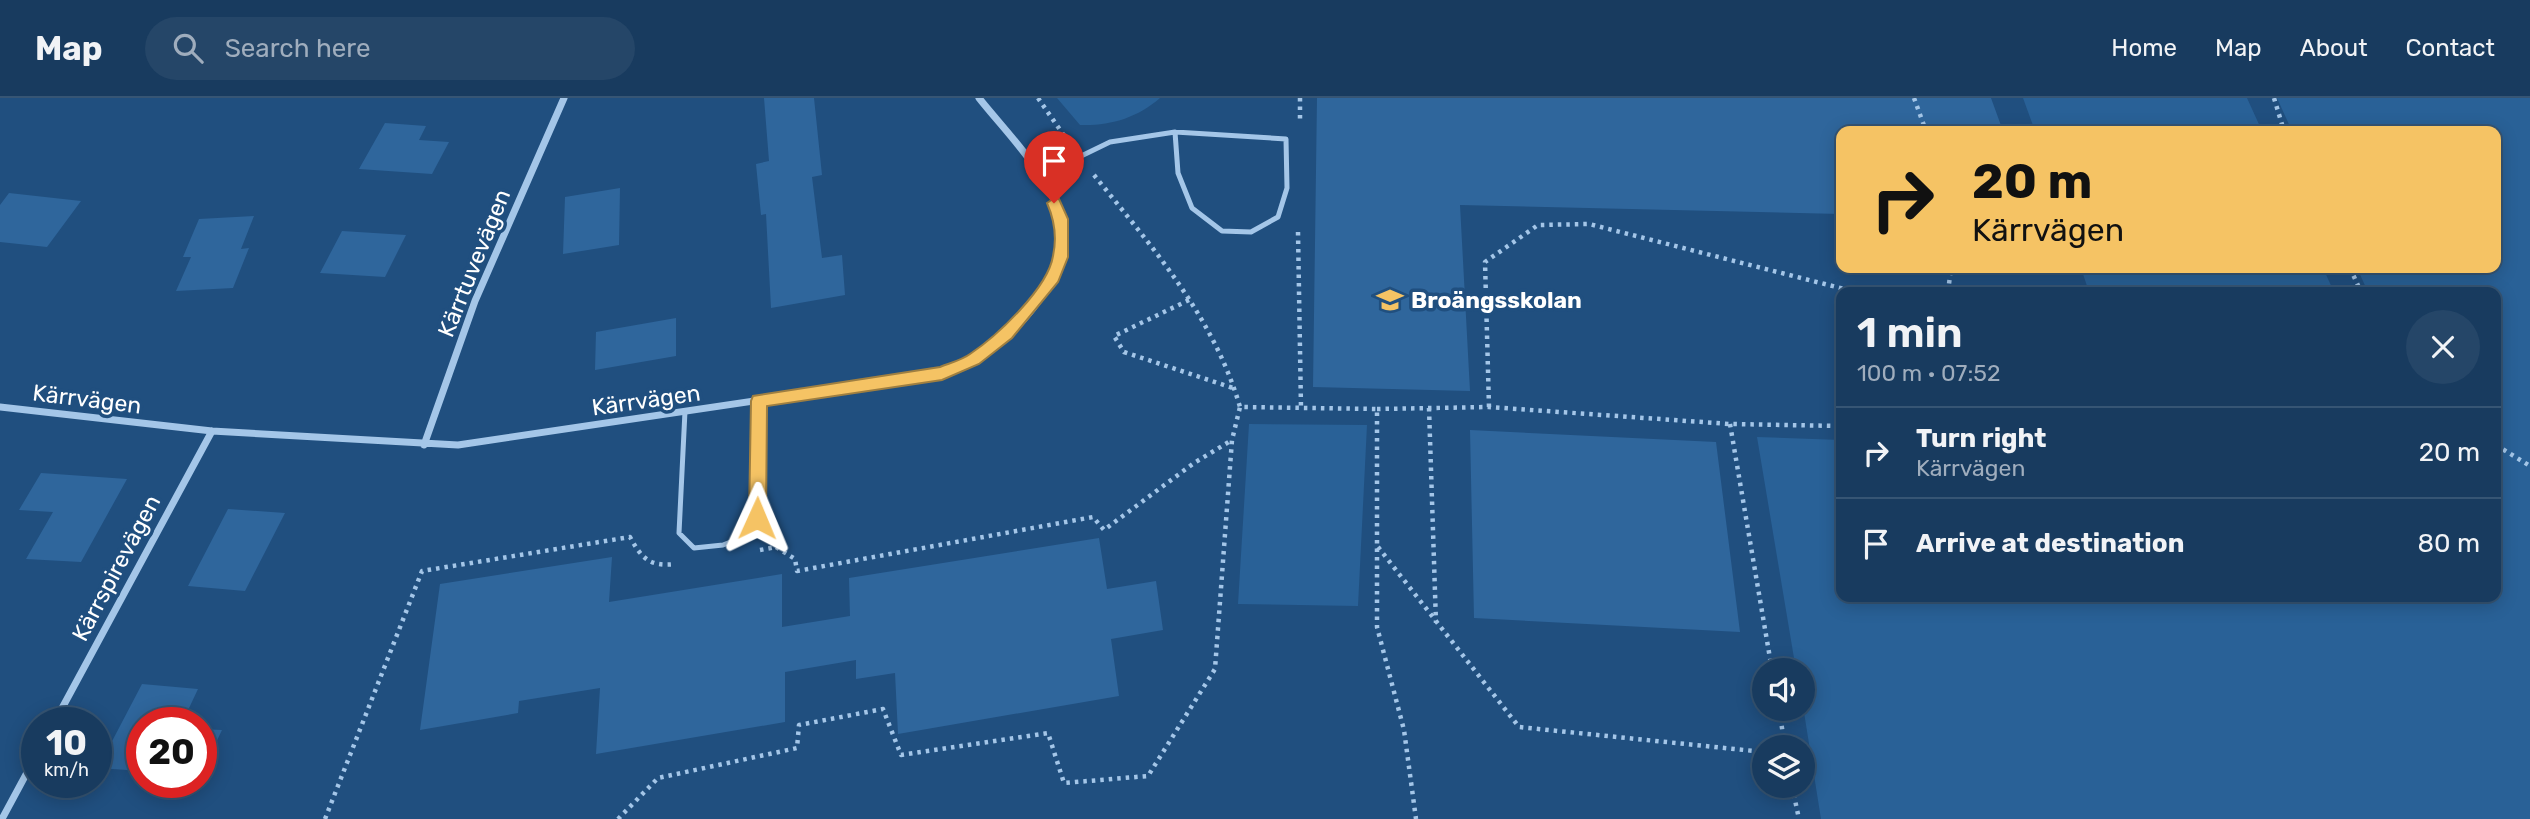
<!DOCTYPE html>
<html lang="en">
<head>
<meta charset="utf-8">
<style>
	:root { --surface:#183b5f; --page:#254668; --text:#f1f3f6; --muted:#9fadbd; --line:#365574 }
	body { margin:0; font-family:Rubik,sans-serif; background:var(--page); color:var(--text); height:100vh; display:flex; flex-direction:column; font-size:26px; white-space:nowrap }
	* { box-sizing:border-box; margin:0 }
	p { font-size:23px; color:var(--muted) }
	.icon { flex:none; width:38px; height:38px; fill:none; stroke:currentColor; stroke-width:2; stroke-linecap:round; stroke-linejoin:round }
	.map { position:relative; flex:1; overflow:hidden }
	.side { position:absolute; left:1836px; top:189px; width:665px; height:315px; display:flex; flex-direction:column; background:var(--surface); border-radius:14px; box-shadow:0 4px 18px #0003,0 0 0 2px var(--line) }
	.side>* { flex:none }
	.banner { position:absolute; left:1836px; top:28px; width:665px; height:147px; border-radius:14px; box-shadow:0 4px 18px #0003,0 0 0 2px var(--line); background:#f5c364; color:#111; overflow:hidden }
	.tools { position:absolute; left:1752px; top:560px; display:grid; gap:14px }
	.tools a { display:grid; place-items:center; width:63px; height:63px; border-radius:50%; background:var(--surface); box-shadow:0 4px 18px #0003,0 0 0 2px var(--line); font-size:35px }
	.speed { position:absolute; left:21px; top:609px; display:flex; gap:14px; font-size:35px; font-weight:700; text-align:center }
	.speed>* { display:grid; place-content:center; width:91px; height:91px; border-radius:50%; background:var(--surface); box-shadow:0 4px 18px #0003,0 0 0 2px var(--line); line-height:1 }
	.speed small { font-size:18px; font-weight:400 }
	.speed .limit { border:10px solid #d22; background:#fff; color:#111 }
	.pin { position:absolute; display:grid; place-items:center; width:60px; height:60px; color:#fff; margin:-72px -30px; border-radius:50% 50% 50% 0; rotate:-45deg; box-shadow:0 0 7px #0007 }
	.pin .icon { rotate:45deg }
	.me { position:absolute; width:77px; margin:-38px; rotate:1deg; stroke-linejoin:round; filter:drop-shadow(0 0 5px #0008) }
	.turn { display:flex; align-items:center; gap:24px; height:147px; padding:0 21px; font-size:32px }
	.turn .icon { width:91px; height:91px; stroke-width:2.5 }
	.turn b { display:block; font-size:49px; line-height:60px }
	.round { display:grid; place-items:center; flex:none; width:74px; height:74px; border-radius:37px; background:var(--page) }
	.headline { display:flex; align-items:center; justify-content:space-between; height:119px; padding:0 21px }
	h1 { font-size:42px; font-weight:600; line-height:52px }
	ul { padding:0; list-style:none }
	li { display:flex; align-items:center; gap:21px; height:91px; padding:0 21px; border-top:2px solid var(--line) }
	li div { flex:1 }
	li b { display:block; font-size:26px }
	li em { font-style:normal }
	header { display:flex; align-items:center; gap:42px; box-sizing:border-box; height:98px; padding:0 35px; background:var(--surface); border-bottom:2px solid var(--line) }
	header strong { font-size:33px }
	nav { display:flex; gap:38px; margin-inline-start:auto; font-size:24px }
	.search { width:490px; height:63px; background:var(--page); display:flex; align-items:center; gap:18px; box-sizing:border-box; padding:0 24px; border-radius:38px; color:var(--muted); font-size:26px }
	.map>svg:first-child { display:block }
	.green { fill:#296197 }
	.building { fill:#2f669c }
	.lines { fill:none; stroke-linecap:round; stroke-linejoin:round }
	.path { stroke:#a4c6e8; stroke-width:4.5; stroke-dasharray:3.5 5; stroke-linecap:butt }
	.service { stroke:#a4c6e8; stroke-width:5 }
	.minor { stroke:#a4c6e8; stroke-width:7 }
	.route { fill:#f5c364; stroke:#9f7f41; stroke-width:2 }
	.labels { text-anchor:middle; stroke-width:7; stroke-linejoin:round; paint-order:stroke }
	.street-label { font-size:23px; fill:#fff; stroke:#204f7f }
	.poi-label { font-size:23px; font-weight:bold; fill:#fff; stroke:#204f7f; text-anchor:start }
</style>
</head>
<body>
<header>
<strong>Map</strong>
<div class="search"><svg class="icon" aria-label="search" viewBox="0 0 24 24"><circle cx="10" cy="10" r="6"/><path d="M15 15l6 6"/></svg>Search here</div>
<nav><a>Home</a><a>Map</a><a>About</a><a>Contact</a></nav>
</header>
<div class="map">
<svg width="2530" height="721" viewBox="0 0 2530 721">
	<rect width="100%" height="100%" fill="#204f7f"/>
	<path class="green" d="M1057 0H1160C1137 20 1110 28 1080 27Z
		M2023 0H2247L2262 33H2035Z
		M2277 0H2530V721H1821L1803 608 1802 572H1796L1757 339 1841 342V499H2496V194H2368L2357 170H2496V33H2292Z
		M2081 170H2323L2334 194H2089Z
		M1249 326 1367 327 1358 508 1238 506Z"/>
	<path class="building" d="M764 0H814L822 77 812 79 822 160 842 157 845 197 771 210 766 116 761 117 756 66 769 63Z
		M1317 0H1991L2003 33H1841V116L1460 107 1470 293 1313 289Z
		M385 25 426 28 419 42 449 44 432 76 359 71Z
		M620 90 619 147 563 156 565 99Z
		M9 95 81 103 47 149 0 144V107Z
		M254 118 241 151 249 150 233 190 176 193 191 159H183L199 121Z
		M342 133 406 137 385 179 320 175Z
		M676 220V258L595 272 596 234Z
		M1470 332 1716 344 1740 534 1474 520Z
		M41 375 127 381 81 464 26 461 53 414 19 412Z
		M228 411 285 415 245 493 188 488Z
		M1099 440 1107 491 1156 483 1163 532 1111 541 1119 598 898 636 895 575 856 581V562L785 574V624L596 656 600 590 519 603 518 615 420 632 440 486 612 459 609 504 782 476V529L850 518 849 480Z
		M142 586 198 591 182 625H142V673L98 670Z
		M201 631 222 632 201 676Z"/>
	<g class="lines">
		<path class="path" d="M1038 0 1065 39
			M1300 0V24
			M1914 0 1926 33
			M2274 0 2284 33
			M1094 77C1152 149 1214 219 1240 309L1377 311V529L1404 632 1416 721
			M1298 134 1301 310
			M2350 170 2361 194
			M1948 194 1951 170
			M1189 202 1114 238 1124 254 1236 291
			M1489 309 1485 164 1538 127 1589 126 1856 194
			M1429 310 1436 525
			M1377 311 1489 309 1730 326 1841 328
			M1730 326 1772 572
			M2496 347 2530 368
			M776 449 795 461 797 473 1093 419 1104 432 1194 365 1232 342
			M1378 449 1519 629 1764 654
			M760 452 776 449V435
			M1779 611 1785 649
			M1792 688 1799 721
			M325 721 422 473 630 439C642 461 650 469 676 466
			M618 721 658 680 797 650 799 627 883 611 901 657 1048 635 1064 685 1148 678 1215 571 1232 342 1240 309"/>
		<path class="service" d="M1175 34 1286 41 1287 90 1278 119 1251 134 1222 133 1192 110 1178 75Z
			M1038 79 1110 44 1175 34
			M685 313 679 435 694 450 723 447 738 441 757 420 759 303"/>
		<path class="minor" d="M0 309 212 333 458 347 942 275C952 271 963 268 972 263 1018 238 1073 176 1060 120 1051 78 1005 33 979 0
			M424 347 475 203 564 0
			M54 625 212 333
			M2 721 37 656"/>
	</g>
	<path class="route" d="M1054 100 1059 101 1068 121V159L1058 184 1012 240 979 266 942 282 767 308 766 420 763 425 757 427 752 425 749 420 751 303 753 298 940 269C950 265 962 262 970 256 997 238 1048 190 1053 158 1057 140 1054 121 1047 105Z"/>
	<defs>
		<symbol id="school-bare" viewBox="-9 -9 18 18"><path d="M0-5L7-2L0 1L-7-2ZM-4 1L0 2.5L4 1V4Q0 6-4 4Z" fill="#f5c364" stroke="#204f7f" stroke-width="2.5" paint-order="stroke"/></symbol>
	</defs>
	<g fill-rule="evenodd">
		<use href="#school-bare" x="1371" y="183" width="38" height="38"/>
	</g>
	<g class="labels">
		<g class="street-label">
			<text transform="translate(474 165) rotate(-68)" y="8">Kärrtuvevägen</text>
			<text transform="translate(87 301) rotate(7)" y="8">Kärrvägen</text>
			<text transform="translate(646 302) rotate(-8)" y="8">Kärrvägen</text>
			<text transform="translate(116 470) rotate(-62)" y="8">Kärrspirevägen</text>
		</g>
		<g class="poi-label">
			<text x="1411" y="210">Broängsskolan</text>
		</g>
	</g>
</svg>
<div class="tools">
<a><svg class="icon" aria-label="sound" viewBox="0 0 24 24"><path d="M4 9h4l5-4v14l-5-4H4zM17 9q2 3 0 6"/></svg></a>
<a><svg class="icon" aria-label="layers" viewBox="0 0 24 24"><path d="M12 4l9 5-9 5-9-5zM3 14l9 5 9-5"/></svg></a>
</div>
<div class="speed"><div>10<small>km/h</small></div><div class="limit">20</div></div>
<div class="pin" style="left:1054px;top:105px;background:#d93025"><svg class="icon" aria-label="arrive" viewBox="0 0 24 24"><path d="M6 21V4h12l-3 4 3 4H6"/></svg></div>
<svg class="me" style="left:757px;top:420px" viewBox="-20 -20 40 40"><path d="M0-17L14 15 0 8-14 15z" fill="#f5c364" stroke="#fff" stroke-width="4"/></svg>
<div class="banner">
<div class="turn"><svg class="icon" aria-label="right" viewBox="0 0 24 24"><path d="M7 20v-9h11M14 6l5 5-5 5"/></svg><div><b>20 m</b>Kärrvägen</div></div>
</div>
<section class="side">
<div class="headline"><div><h1>1 min</h1><p>100 m · 07:52</p></div><a class="round"><svg class="icon" aria-label="close" viewBox="0 0 24 24"><path d="M6 6l12 12M18 6L6 18"/></svg></a></div>
<ul>
<li><svg class="icon" aria-label="right" viewBox="0 0 24 24"><path d="M7 20v-9h11M14 6l5 5-5 5"/></svg><div><b>Turn right</b><p>Kärrvägen</p></div><em>20 m</em></li>
<li><svg class="icon" aria-label="arrive" viewBox="0 0 24 24"><path d="M6 21V4h12l-3 4 3 4H6"/></svg><div><b>Arrive at destination</b></div><em>80 m</em></li>
</ul>
</section>
</div>
</body>
</html>
